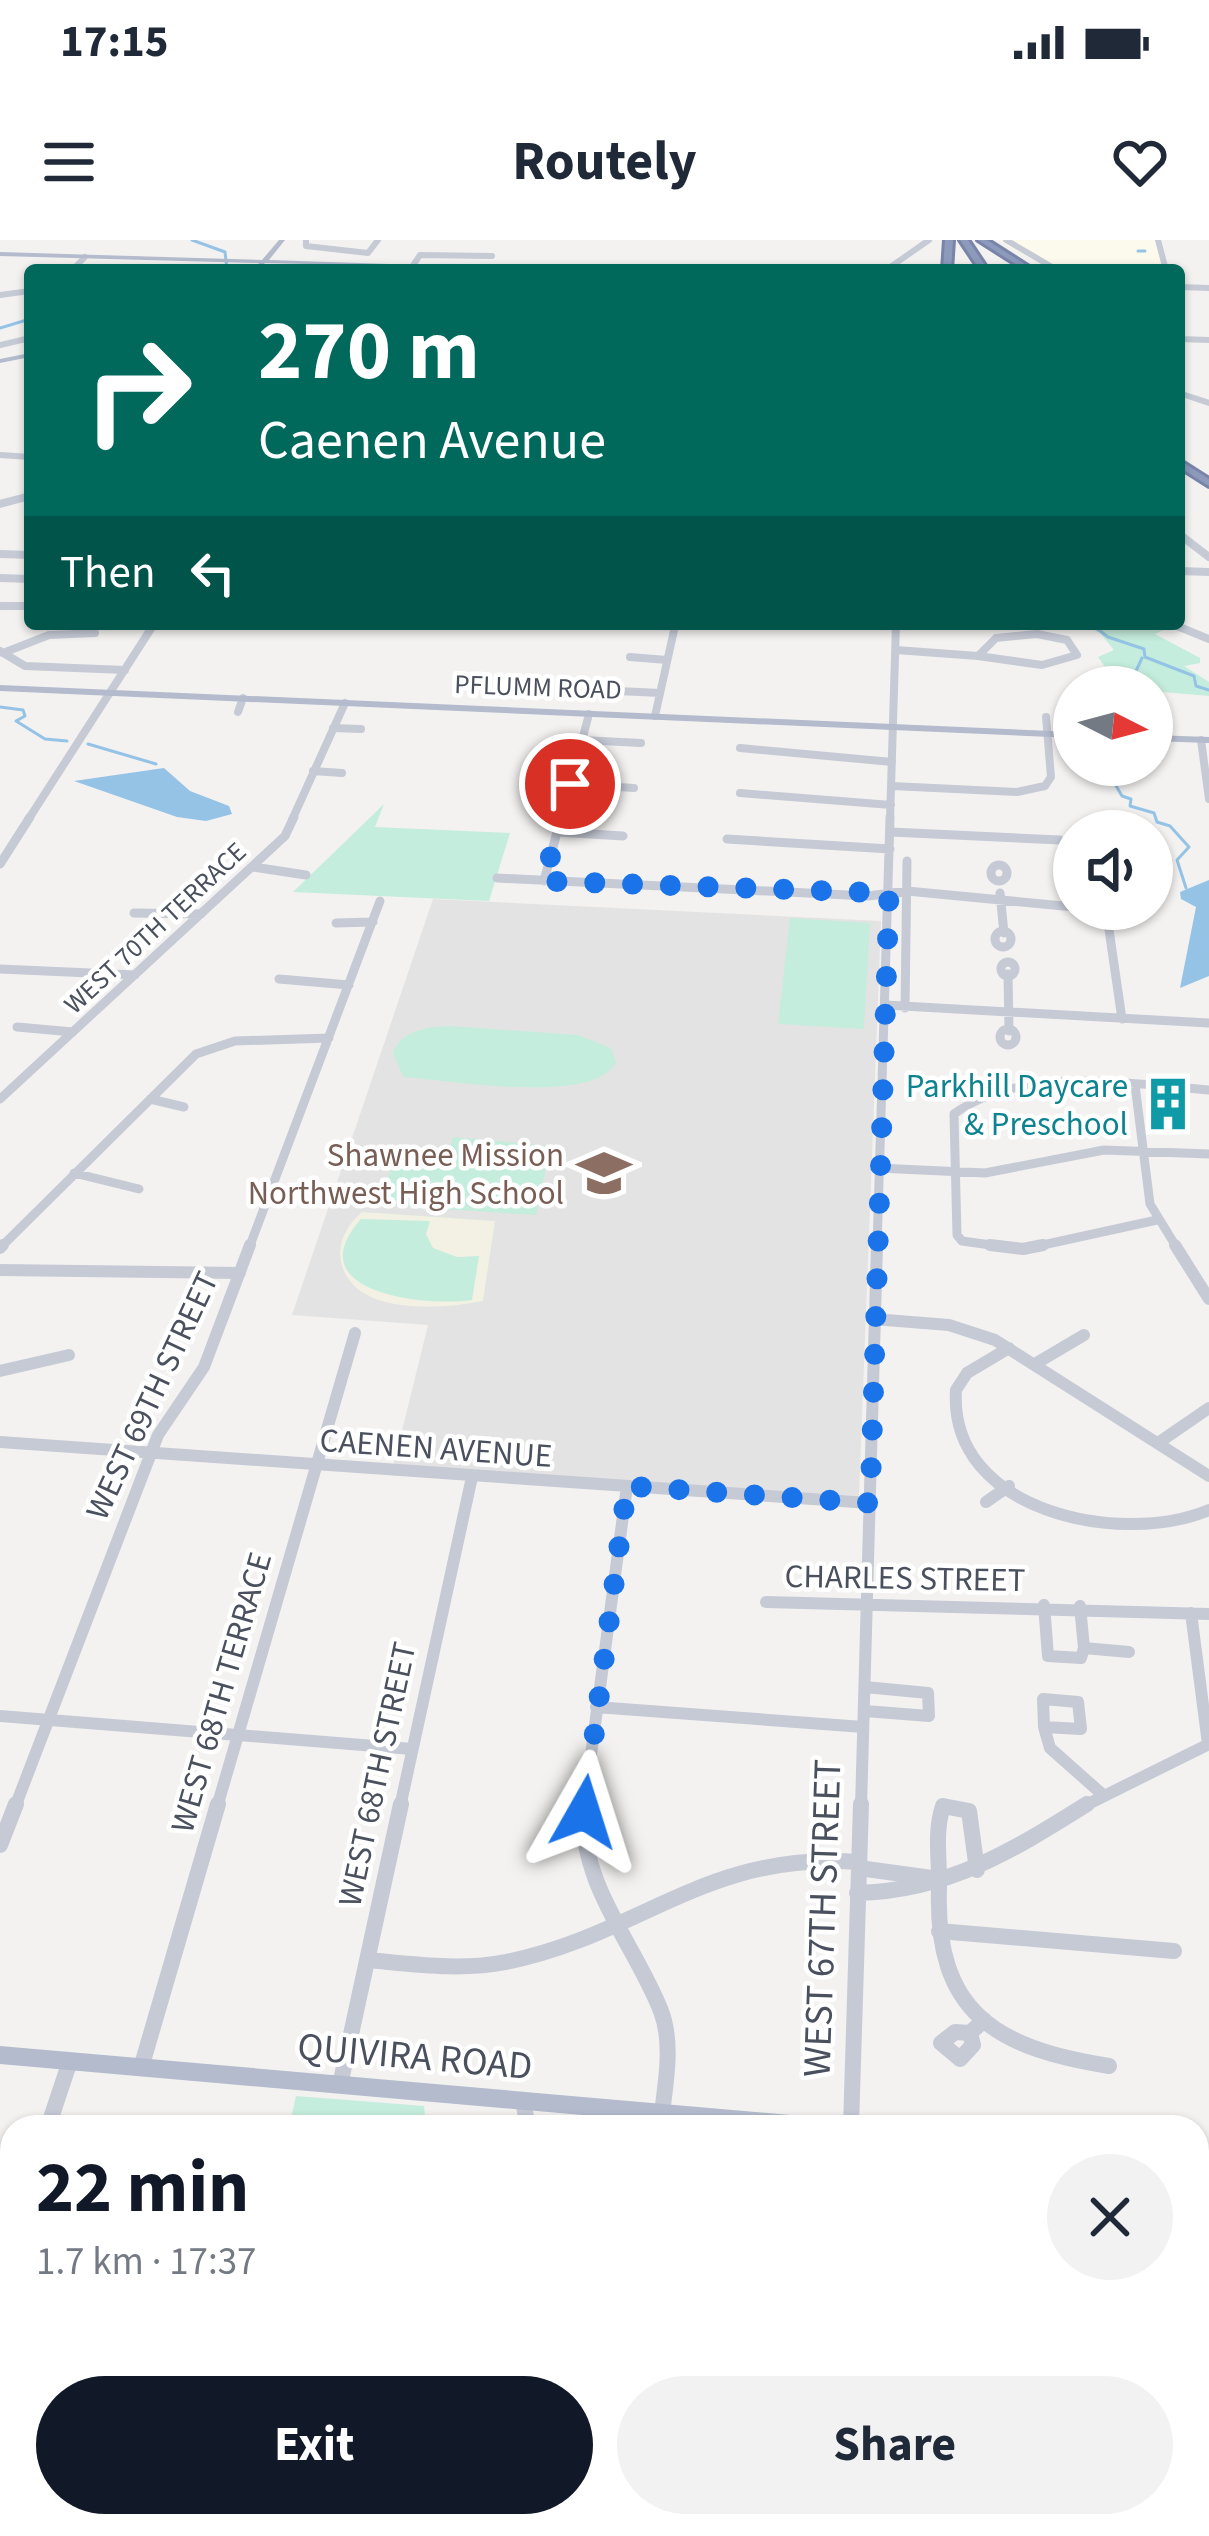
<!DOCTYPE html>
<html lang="en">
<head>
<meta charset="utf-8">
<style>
	:root { --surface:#fff; --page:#f2f2f3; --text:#1f2937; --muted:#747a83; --accent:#111827 }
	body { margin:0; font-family:"Source Sans 3",sans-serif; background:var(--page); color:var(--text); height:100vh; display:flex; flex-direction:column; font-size:45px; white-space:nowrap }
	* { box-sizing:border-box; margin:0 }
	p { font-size:39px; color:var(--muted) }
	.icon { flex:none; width:66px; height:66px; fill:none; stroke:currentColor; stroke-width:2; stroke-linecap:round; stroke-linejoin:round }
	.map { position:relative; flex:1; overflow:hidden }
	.panel { position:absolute; left:0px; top:1875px; width:1209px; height:423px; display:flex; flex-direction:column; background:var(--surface); border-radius:36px 36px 0 0; box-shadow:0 3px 9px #0004 }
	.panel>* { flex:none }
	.hud { position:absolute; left:24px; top:24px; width:1161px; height:366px; border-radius:12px; box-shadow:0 3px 9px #0004; background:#00695c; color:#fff; overflow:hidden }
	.needle { width:78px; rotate:96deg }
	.tools { position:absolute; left:1053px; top:426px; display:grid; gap:24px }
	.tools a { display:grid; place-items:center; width:120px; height:120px; border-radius:50%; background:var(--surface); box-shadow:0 3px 9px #0004; font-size:60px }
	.pin { position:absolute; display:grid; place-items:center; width:102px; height:102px; color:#fff; margin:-51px; border:6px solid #fff; border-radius:50%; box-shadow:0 3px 12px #0007 }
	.me { position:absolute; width:132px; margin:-66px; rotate:6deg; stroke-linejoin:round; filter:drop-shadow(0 0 9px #0008) }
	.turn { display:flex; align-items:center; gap:42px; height:252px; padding:0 36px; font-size:54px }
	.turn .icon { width:156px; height:156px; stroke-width:2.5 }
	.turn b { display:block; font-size:84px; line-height:102px }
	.then { display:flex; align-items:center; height:114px; padding:0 36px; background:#0003; gap:24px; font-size:45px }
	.round { display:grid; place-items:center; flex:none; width:126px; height:126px; border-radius:63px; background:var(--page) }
	.headline { display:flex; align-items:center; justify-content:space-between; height:204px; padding:0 36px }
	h1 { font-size:72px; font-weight:700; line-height:90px; color:var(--accent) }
	.primary-button { display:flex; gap:24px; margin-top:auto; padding:24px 36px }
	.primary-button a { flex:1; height:138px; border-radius:72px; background:var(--accent); color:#fff; font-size:48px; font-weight:700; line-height:138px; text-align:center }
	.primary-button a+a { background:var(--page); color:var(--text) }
	.status { display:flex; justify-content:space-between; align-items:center; height:84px; padding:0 60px; background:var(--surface); direction:ltr }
	.status svg { height:33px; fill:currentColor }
	header { display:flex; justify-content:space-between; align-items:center; height:156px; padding:0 36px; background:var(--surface); font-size:54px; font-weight:700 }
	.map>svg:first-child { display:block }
	.commercial { fill:#fbfaed }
	.education { fill:#e4e3e3 }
	.green { fill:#c4eddd }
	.sand { fill:#f3f1e4; fill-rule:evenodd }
	.water { fill:#95c3e6 }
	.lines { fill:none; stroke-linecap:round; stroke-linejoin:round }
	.stream-far1 { stroke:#95c3e6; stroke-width:3 }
	.stream { stroke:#95c3e6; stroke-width:4.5 }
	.highway-casing { stroke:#7884a8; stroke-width:6 }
	.minor-far4 { stroke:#c6cad5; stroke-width:6 }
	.minor-far3 { stroke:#c6cad5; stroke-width:8 }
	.minor-far2 { stroke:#c6cad5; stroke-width:9 }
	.minor-far1 { stroke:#c6cad5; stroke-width:12 }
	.minor { stroke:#c6cad5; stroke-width:16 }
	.major { fill:#b3bbcd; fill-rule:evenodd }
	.highway { fill:#8d9abc; fill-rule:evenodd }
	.route { stroke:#1a73e8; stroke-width:21; stroke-dasharray:0 37.8 }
	.labels { text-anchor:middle; stroke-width:9; stroke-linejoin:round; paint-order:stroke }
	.far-street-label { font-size:27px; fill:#4a505d; stroke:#fff }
	.culture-label { font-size:33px; fill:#0d838f; stroke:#fff; text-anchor:end }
	.education-label { font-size:33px; fill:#785e54; stroke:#fff; text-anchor:end }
	.street-label { font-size:33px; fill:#4a505d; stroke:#fff }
	.near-street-label { font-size:39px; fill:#4a505d; stroke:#fff }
</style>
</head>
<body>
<div class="status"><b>17:15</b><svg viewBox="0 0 49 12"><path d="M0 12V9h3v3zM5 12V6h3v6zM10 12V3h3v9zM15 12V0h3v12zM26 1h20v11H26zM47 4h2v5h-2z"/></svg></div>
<header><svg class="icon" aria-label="menu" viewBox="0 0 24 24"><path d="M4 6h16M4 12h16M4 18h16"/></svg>Routely<svg class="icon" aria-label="heart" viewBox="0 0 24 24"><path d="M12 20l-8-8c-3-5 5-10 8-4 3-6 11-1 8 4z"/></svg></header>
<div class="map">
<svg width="1209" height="2296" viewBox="0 0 1209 2296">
	<rect width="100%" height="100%" fill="#f3f2f1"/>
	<path class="commercial" d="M998 0H1155L1163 30H1051Z"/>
	<path class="education" d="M433 659 881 681 859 1256 393 1227 428 1085 292 1075Z"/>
	<path class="green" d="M1081 384 1172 386 1155 394 1200 418V423L1184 426 1209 442V456L1082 445 1087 436 1105 427 1098 417 1114 410 1100 393Z
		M384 564 375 587 510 593 489 661 293 652Z
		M790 678 870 683 864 789 778 784Z
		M451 786 578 795 611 808 616 822C595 866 448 840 403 837L393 813C402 789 428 787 451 786Z
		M453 897 551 906 536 975 380 965 396 913 447 916Z
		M362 972 495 981 483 1061C443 1069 353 1076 341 1022 337 1002 347 985 362 972Z
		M296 1856 424 1866 426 1887H289Z
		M1197 2238 1209 2241V2296H1119L1126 2286H1197Z"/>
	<path class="sand" d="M362 972 495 981 483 1061C443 1069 353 1077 341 1022 337 1002 347 985 362 972ZM361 979 430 981 426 994 433 1008 457 1017 479 1016 472 1060C426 1067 295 1053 361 979Z"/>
	<path class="water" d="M164 528 190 551 229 566 232 574 206 581 177 577 74 541Z
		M1209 640V736L1180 748 1196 667 1181 659 1180 652Z"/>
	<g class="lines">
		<path class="stream-far1" d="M192 0 225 12 227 30
			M1138 11H1145
			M0 88 30 79
			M1091 384 1108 397 1144 409 1145 417 1194 436 1196 446 1209 450
			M1142 418 1130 444 1143 447
			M0 467 23 470 25 476 16 481 45 499 67 501
			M88 504 156 524
			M1104 525 1122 556 1131 559 1130 566 1154 573 1157 582 1170 586 1189 607 1177 620 1186 648"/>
		<path class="stream" d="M1197 2230 1209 2234
			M1133 2296 1136 2286"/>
		<defs>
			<path id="highway" d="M945 0H953L951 30H943Z
				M960 0H968L988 30H980Z
				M978 0H987L1034 30H1025Z
				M1179 220 1209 239V246L1179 227Z"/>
		</defs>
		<use href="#highway" class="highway-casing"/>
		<path class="minor-far4" d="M306 0V6L368 13 378 0
			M1006 0 1052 27 1070 30
			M1158 0 1166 30
			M72 30 85 17
			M410 30 420 15 492 16
			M886 30 929 0
			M1179 47 1209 48
			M0 55 30 51
			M1179 99 1209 100
			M0 105 30 98
			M1179 153 1209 163
			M0 215 30 217"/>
		<path class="minor-far3" d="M0 264 30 256
			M1179 294 1209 317
			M0 314 30 315
			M1179 331 1209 332
			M0 338 30 339
			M0 366H30
			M647 384H736
			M1172 384 1209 399
			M1037 394 1067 400 1077 415 1042 425 978 416 996 398Z
			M896 410 978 416
			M0 411 25 426 125 430
			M3 413 49 395 95 393
			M630 417 667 420
			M617 451 660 453
			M238 472 243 458
			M655 476 675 386
			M333 488 361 489
			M582 500 641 503
			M1201 500 1209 559
			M740 508 892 522
			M313 531 342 533
			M570 544 634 548
			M892 546 1017 552 1045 546 1051 537 1046 477
			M740 553 891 565
			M28 580 154 384
			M292 580 345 463
			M561 580 589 474
			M890 580 896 384"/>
		<path class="minor-far2" d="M557 592 623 596
			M891 592 1060 600
			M727 599 890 609
			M0 624 30 577
			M991 633a8 8 0 1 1 16 0a8 8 0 1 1-16 0Z
			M253 627 306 635
			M497 638 868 656 907 651 1074 667
			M544 641 561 577
			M1000 653 1004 693
			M1106 669 1122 779
			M134 673 201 674
			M336 683 373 682
			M995 699a8 8 0 1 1 16 0a8 8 0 1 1-16 0Z
			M1001 729a7 7 0 1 1 14 0a7 7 0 1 1-14 0Z
			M0 729 135 735
			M1008 734 1009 791
			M279 739 349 745
			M885 765 1209 783
			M905 768 907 621
			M17 787 73 792
			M1000 797a8 8 0 1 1 16 0a8 8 0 1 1-16 0Z
			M1135 845 1150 964 1177 1008
			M0 859 285 596 294 577
			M150 859 184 867
			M878 928 985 933 1104 910 1209 914
			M74 933 139 949
			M0 1008 196 814 235 801 329 798
			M249 1008 380 661
			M877 1008 890 577
			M1013 1008 962 1001 957 995 954 874C1021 825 1131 844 1209 850
			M1029 1008 1157 980"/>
		<path class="minor-far1" d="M990 1005 1023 1009 1043 1005
			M1175 1005 1209 1059
			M0 1008 3 1005
			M0 1030 240 1033
			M873 1079 949 1085 995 1100 1209 1236
			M1009 1108 967 1133 956 1150C948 1272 1121 1307 1209 1270
			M1035 1124 1084 1095
			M0 1131 69 1115
			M0 1202 870 1263
			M1158 1203 1209 1168
			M986 1262 1009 1246
			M766 1362 1209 1374
			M1044 1365 1048 1416 1081 1418 1084 1408
			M1080 1366 1084 1408 1129 1412
			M1191 1373 1208 1504
			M865 1447 928 1453 929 1476 865 1471
			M1043 1459 1078 1462 1081 1489 1044 1487Z
			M596 1467 863 1487
			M0 1476 412 1509
			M1044 1487 1050 1508 1103 1555
			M15 1567 158 1195 204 1127 250 1005
			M217 1567 355 1093
			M400 1567 472 1237
			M584 1567 627 1246
			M861 1567 877 1005
			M943 1567H947
			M1082 1567 1209 1504"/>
		<path class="minor" d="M584 1564C577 1642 635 1704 661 1771 673 1803 666 1840 662 1873
			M0 1605 16 1564
			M859 1628 939 1639
			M977 1630 969 1571 943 1566C934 1593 940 1621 939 1649 935 1772 995 1808 1109 1826
			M857 1653C948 1651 1012 1611 1087 1564
			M939 1691 1174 1711
			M367 1720C413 1724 460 1731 506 1722 640 1695 707 1611 858 1622
			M955 1792 970 1793 973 1805 960 1819 941 1803Z
			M970 1793 984 1780
			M141 1828 218 1564
			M340 1845 401 1564
			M523 1861 528 1887
			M48 1887 70 1821
			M851 1887 861 1564
			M0 2037 12 1999
			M1197 2119 1209 2122
			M842 2286V2296
			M108 2296 119 2286
			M483 2296 508 2286"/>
		<path class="major" d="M279 0H285L269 20 566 30 265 23 258 30 255 28 259 23 0 16V12L262 20Z
			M30 113V117L0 123V119Z
			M0 445 1074 492V498L0 451Z
			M1152 495 1209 497V503L1152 501Z
			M0 1806 824 1878 831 1881 834 1887H720L0 1824Z
			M1197 1911 1209 1912V1930L1197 1929Z"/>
		<use href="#highway" class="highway"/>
	</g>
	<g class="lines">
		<path class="route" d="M570 544 544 641 889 653 870 1263 627 1246 584 1572"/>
	</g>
	<defs>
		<symbol id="building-bare" viewBox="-9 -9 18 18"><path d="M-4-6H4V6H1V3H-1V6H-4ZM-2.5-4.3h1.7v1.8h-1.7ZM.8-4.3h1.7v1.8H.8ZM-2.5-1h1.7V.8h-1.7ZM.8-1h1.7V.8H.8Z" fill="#0f9aa8" stroke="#fff" stroke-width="2.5" paint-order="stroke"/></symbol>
		<symbol id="school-bare" viewBox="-9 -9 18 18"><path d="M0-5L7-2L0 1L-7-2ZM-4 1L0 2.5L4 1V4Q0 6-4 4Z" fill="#8d6e63" stroke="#fff" stroke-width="2.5" paint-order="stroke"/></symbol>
	</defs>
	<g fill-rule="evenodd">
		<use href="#building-bare" x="1130" y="826" width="76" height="76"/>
		<use href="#school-bare" x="566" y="895" width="76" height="76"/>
	</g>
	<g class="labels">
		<g class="far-street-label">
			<text transform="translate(538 447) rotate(2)" y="9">PFLUMM ROAD</text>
			<text transform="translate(155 688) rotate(-43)" y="9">WEST 70TH TERRACE</text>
		</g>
		<g class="culture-label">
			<text x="1128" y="857">Parkhill Daycare<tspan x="1128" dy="38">&amp; Preschool</tspan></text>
		</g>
		<g class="education-label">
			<text x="564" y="926">Shawnee Mission<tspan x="564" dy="38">Northwest High School</tspan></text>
		</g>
		<g class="street-label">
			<text transform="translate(151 1155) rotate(-65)" y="12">WEST 69TH STREET</text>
			<text transform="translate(436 1207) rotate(4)" y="12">CAENEN AVENUE</text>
			<text transform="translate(905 1337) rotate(1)" y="12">CHARLES STREET</text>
			<text transform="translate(220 1452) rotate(-74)" y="12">WEST 68TH TERRACE</text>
			<text transform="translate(376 1534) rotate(-78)" y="12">WEST 68TH STREET</text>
		</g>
		<g class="near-street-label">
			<text transform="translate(821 1678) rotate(-88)" y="14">WEST 67TH STREET</text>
			<text transform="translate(415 1815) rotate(5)" y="14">QUIVIRA ROAD</text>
		</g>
	</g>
</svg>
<div class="tools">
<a><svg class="needle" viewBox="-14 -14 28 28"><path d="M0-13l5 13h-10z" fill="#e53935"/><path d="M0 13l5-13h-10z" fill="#747a83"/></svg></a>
<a><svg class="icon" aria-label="sound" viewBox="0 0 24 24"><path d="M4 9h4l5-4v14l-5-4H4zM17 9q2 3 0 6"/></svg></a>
</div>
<div class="pin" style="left:570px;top:544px;background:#d93025"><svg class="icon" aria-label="arrive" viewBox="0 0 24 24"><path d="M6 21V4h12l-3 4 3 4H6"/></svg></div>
<svg class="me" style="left:584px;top:1572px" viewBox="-20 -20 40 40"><path d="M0-17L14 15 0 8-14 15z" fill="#1a73e8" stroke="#fff" stroke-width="4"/></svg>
<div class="hud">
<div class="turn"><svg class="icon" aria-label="right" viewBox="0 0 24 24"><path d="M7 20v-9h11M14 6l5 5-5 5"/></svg><div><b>270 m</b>Caenen Avenue</div></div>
<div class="then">Then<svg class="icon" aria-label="left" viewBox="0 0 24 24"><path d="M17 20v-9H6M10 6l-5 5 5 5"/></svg></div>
</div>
<section class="panel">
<div class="headline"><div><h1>22 min</h1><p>1.7 km · 17:37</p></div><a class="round"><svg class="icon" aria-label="close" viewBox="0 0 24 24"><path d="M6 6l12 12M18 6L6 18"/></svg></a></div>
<div class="primary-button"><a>Exit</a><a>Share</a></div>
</section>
</div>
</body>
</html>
